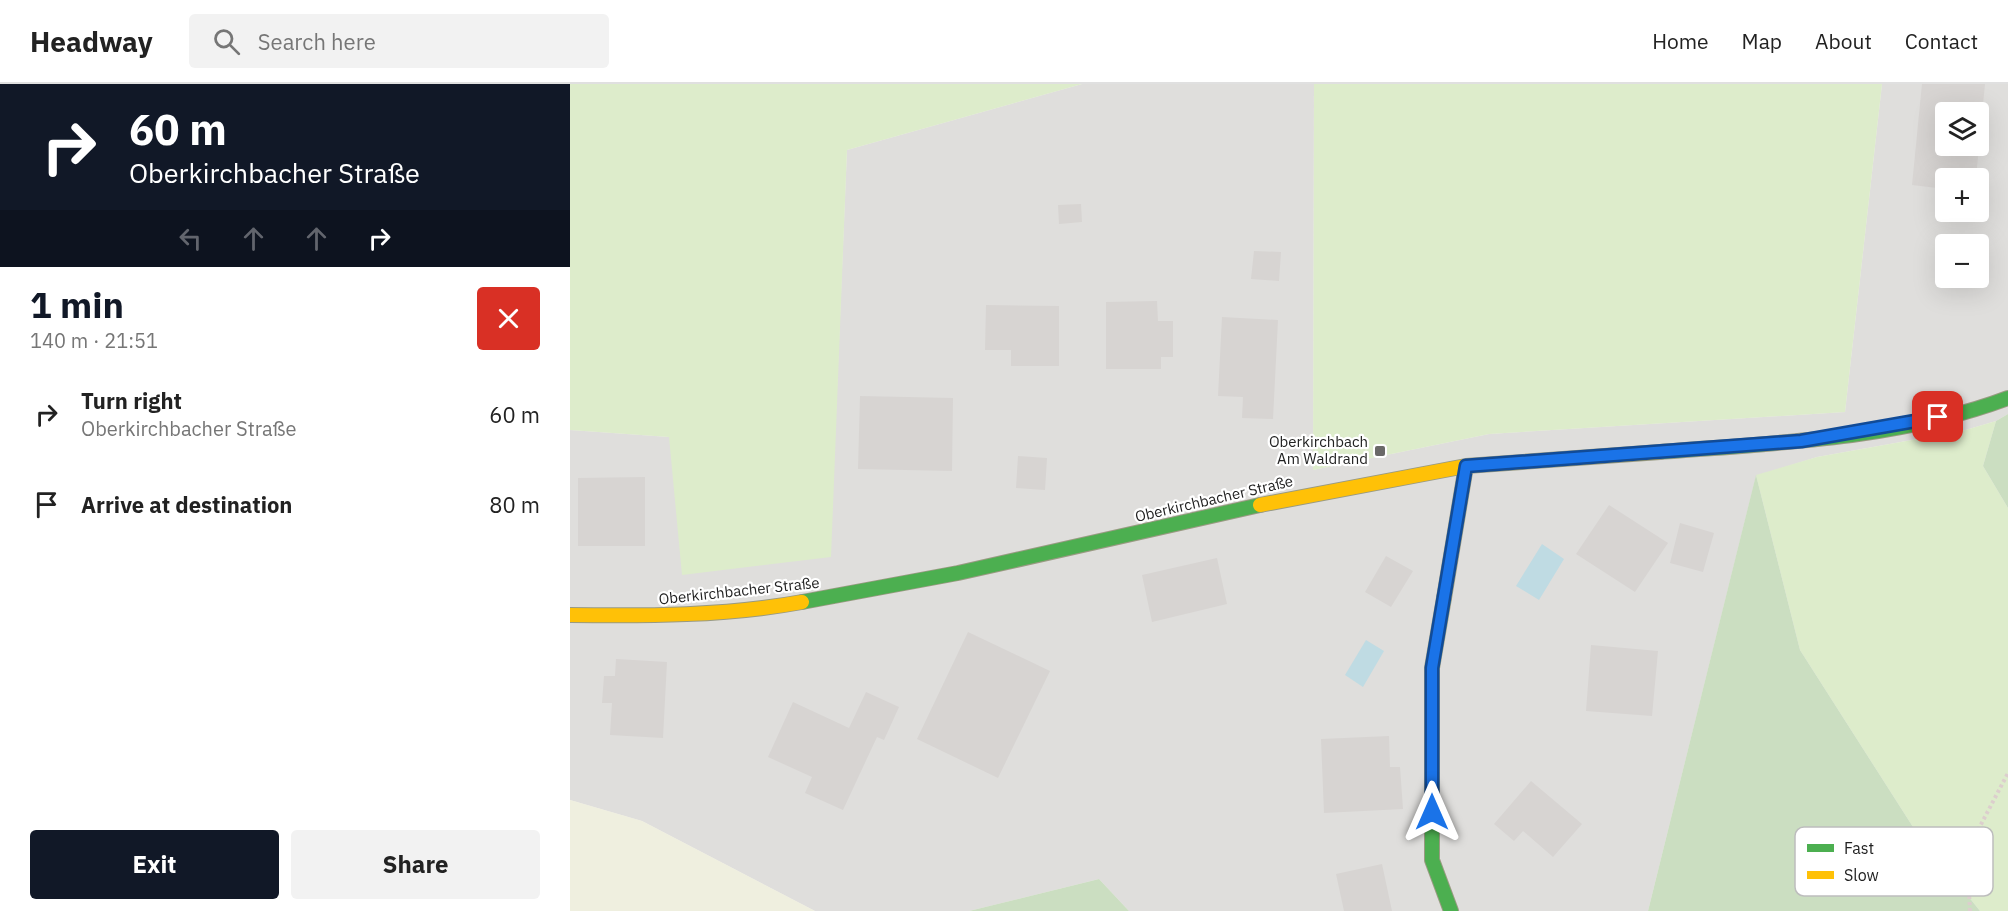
<!DOCTYPE html>
<html lang="en">
<head>
<meta charset="utf-8">
<style>
	:root { --surface:#fff; --page:#f2f2f2; --text:#222; --muted:#767676; --line:#e0e0e0; --accent:#111827 }
	body { margin:0; font-family:"IBM Plex Sans",sans-serif; background:var(--page); color:var(--text); height:100vh; display:flex; flex-direction:column; font-size:22px; white-space:nowrap }
	* { box-sizing:border-box; margin:0 }
	p { font-size:20px; color:var(--muted) }
	.icon { flex:none; width:33px; height:33px; fill:none; stroke:currentColor; stroke-width:2; stroke-linecap:round; stroke-linejoin:round }
	.map { position:relative; flex:1; overflow:hidden }
	.panel { display:flex; flex-direction:column; background:var(--surface); width:570px }
	.panel>* { flex:none }
	.hud { background:#111827; color:#fff; overflow:hidden }
	.controls { position:absolute; left:1365px; top:18px; display:grid; gap:12px }
	.controls a { display:grid; place-items:center; width:54px; height:54px; border-radius:6px; background:var(--surface); box-shadow:0 6px 24px #0002; font-size:30px }
	.pin { position:absolute; display:grid; place-items:center; width:51px; height:51px; color:#fff; margin:-26px; border-radius:12px; box-shadow:0 3px 9px #0006 }
	.me { position:absolute; width:66px; margin:-33px; rotate:0deg; stroke-linejoin:round; filter:drop-shadow(0 0 4px #0008) }
	.turn { display:flex; align-items:center; gap:21px; height:126px; padding:0 30px; font-size:27px }
	.turn .icon { width:78px; height:78px; stroke-width:2.5 }
	.turn b { display:block; font-size:42px; line-height:51px }
	.lanes { display:flex; align-items:center; height:57px; padding:0 30px; background:#0003; justify-content:center; gap:30px; direction:ltr }
	.lanes .off { opacity:.35 }
	.round { display:grid; place-items:center; flex:none; width:63px; height:63px; border-radius:6px; background:var(--page) }
	.summary { display:flex; align-items:center; justify-content:space-between; height:102px; padding:0 30px }
	h1 { font-size:36px; font-weight:800; line-height:45px; color:var(--accent) }
	.primary-button { display:flex; gap:12px; margin-top:auto; padding:12px 30px }
	.primary-button a { flex:1; height:69px; border-radius:6px; background:var(--accent); color:#fff; font-size:24px; font-weight:800; line-height:69px; text-align:center }
	.primary-button a+a { background:var(--page); color:var(--text) }
	ul { padding:0; list-style:none }
	li { display:flex; align-items:center; gap:18px; height:90px; padding:0 30px }
	li div { flex:1 }
	li b { display:block; font-size:22px }
	li em { font-style:normal }
	header { display:flex; align-items:center; gap:36px; box-sizing:border-box; height:84px; padding:0 30px; background:var(--surface); border-bottom:2px solid var(--line) }
	header strong { font-size:28px }
	nav { display:flex; gap:33px; margin-inline-start:auto; font-size:21px }
	.search { width:420px; height:54px; background:var(--page); display:flex; align-items:center; gap:15px; box-sizing:border-box; padding:0 21px; border-radius:6px; color:var(--muted); font-size:22px }
	main { display:flex; flex:1; min-height:0 }
	.map>svg:first-child { display:block }
	.residential { fill:#dfdedc; fill-rule:evenodd }
	.farmland { fill:#efefdf }
	.grass { fill:#ddeccb }
	.forest { fill:#cbdec1 }
	.water { fill:#bfdbe3 }
	.building { fill:#d7d4d2 }
	.lines { fill:none; stroke-linecap:round; stroke-linejoin:round }
	.fast-casing { stroke:#999a82; stroke-width:16 }
	.slow-casing { stroke:#999a82; stroke-width:16 }
	.path { stroke:#dccecd; stroke-width:4; stroke-dasharray:3 3; stroke-linecap:butt }
	.fast { stroke:#4caf50; stroke-width:14 }
	.slow { stroke:#ffc107; stroke-width:14 }
	.route-casing { stroke:#114b97; stroke-width:15 }
	.route { stroke:#1a73e8; stroke-width:10 }
	.poi-dot { fill:#6a6968; stroke:#fff; stroke-width:2 }
	.labels { text-anchor:middle; stroke-width:4.5; stroke-linejoin:round; paint-order:stroke }
	.poi-label { font-size:15px; fill:#222; stroke:#fff; text-anchor:end }
	.street-label { font-size:15px; fill:#222; stroke:#fff }
	.key { fill:#fff; stroke:#bdbdbd; stroke-width:1.5 }
	.key-label { font-size:16px; fill:#222 }
</style>
</head>
<body>
<header>
<strong>Headway</strong>
<div class="search"><svg class="icon" aria-label="search" viewBox="0 0 24 24"><circle cx="10" cy="10" r="6"/><path d="M15 15l6 6"/></svg>Search here</div>
<nav><a>Home</a><a>Map</a><a>About</a><a>Contact</a></nav>
</header>
<main>
<section class="panel">
<div class="hud">
<div class="turn"><svg class="icon" aria-label="right" viewBox="0 0 24 24"><path d="M7 20v-9h11M14 6l5 5-5 5"/></svg><div><b>60 m</b>Oberkirchbacher Straße</div></div>
<div class="lanes"><svg class="icon off" aria-label="left" viewBox="0 0 24 24"><path d="M17 20v-9H6M10 6l-5 5 5 5"/></svg><svg class="icon off" aria-label="ahead" viewBox="0 0 24 24"><path d="M12 20V5M6 11l6-6 6 6"/></svg><svg class="icon off" aria-label="ahead" viewBox="0 0 24 24"><path d="M12 20V5M6 11l6-6 6 6"/></svg><svg class="icon" aria-label="right" viewBox="0 0 24 24"><path d="M7 20v-9h11M14 6l5 5-5 5"/></svg></div>
</div>
<div class="summary"><div><h1>1 min</h1><p>140 m · 21:51</p></div><a class="round" style="background:#d93025;color:#fff"><svg class="icon" aria-label="close" viewBox="0 0 24 24"><path d="M6 6l12 12M18 6L6 18"/></svg></a></div>
<ul>
<li><svg class="icon" aria-label="right" viewBox="0 0 24 24"><path d="M7 20v-9h11M14 6l5 5-5 5"/></svg><div><b>Turn right</b><p>Oberkirchbacher Straße</p></div><em>60 m</em></li>
<li><svg class="icon" aria-label="arrive" viewBox="0 0 24 24"><path d="M6 21V4h12l-3 4 3 4H6"/></svg><div><b>Arrive at destination</b></div><em>80 m</em></li>
</ul>
<div class="primary-button"><a>Exit</a><a>Share</a></div>
</section>
<div class="map">
<svg width="1438" height="827" viewBox="0 0 1438 827">
	<rect width="100%" height="100%" fill="#f0eeeb"/>
	<path class="residential" d="M512 0H744L743 386 919 350 1275 328 1312 0H1438V330L1426 337 1392 347 1247 373 1186 392 1078 827H559L529 795 399 827H245L72 737 0 716V346L99 353 260 473 277 66ZM1376 28H1408V62H1376ZM1376 94H1408V128H1376ZM1376 160H1408V194H1376Z"/>
	<path class="farmland" d="M0 716 72 737 245 827H0Z"/>
	<path class="grass" d="M0 0H512L277 66 261 473 112 491 99 353 0 346Z
		M744 0H1312L1275 328 919 350 743 386Z
		M1426 337 1413 382 1438 424V827H1410L1343 743 1230 566 1186 391 1247 373 1392 347Z"/>
	<path class="forest" d="M1438 330V424L1413 382 1426 337Z
		M1186 391 1230 566 1343 743 1410 827H1078Z
		M529 795 559 827H399L517 798Z"/>
	<path class="water" d="M972 460 994 475 969 516 946 502Z
		M796 556 814 567 793 603 775 591Z"/>
	<path class="building" d="M1352 0H1415L1410 51 1408 28H1376V62H1409L1406 94H1376V105L1342 101Z
		M511 120 512 138 489 140 488 121Z
		M684 167 711 168 709 197 681 195Z
		M587 217 588 237H603V273H591V285H536V218Z
		M416 221 489 222V282H441V266H415Z
		M652 233 708 236 703 335 672 334 673 313 648 312Z
		M290 312 383 314 382 387 288 385Z
		M448 372 477 374 475 406 446 404Z
		M75 393V462H8V394Z
		M1039 421 1098 459 1065 508 1006 470Z
		M1110 439 1144 449 1133 488 1100 479Z
		M816 472 843 487 821 523 795 508Z
		M647 474 657 520 582 538 572 491Z
		M398 548 480 587 428 694 347 655Z
		M1021 561 1088 567 1082 632 1016 627Z
		M46 575 97 578 93 654 40 651 42 619H32L34 592H45Z
		M296 608 329 623 314 656 307 653 273 726 235 709 242 693 198 673 223 618 279 644Z
		M819 652 820 683H830L833 725 754 729 751 655Z
		M961 697 1012 740 983 773 953 747 944 757 924 740Z
		M812 780 822 827H774L766 790Z"/>
	<g class="lines">
		<defs>
			<path id="fast" d="M1090 368C1204 359 1330 355 1438 314
				M874 514 862 584V776L881 827
				M232 518 388 489 690 421"/>
			<path id="slow" d="M690 421 896 382 1090 368
				M874 514 896 382
				M0 531C77 532 156 532 232 518"/>
		</defs>
		<use href="#fast" class="fast-casing"/>
		<use href="#slow" class="slow-casing"/>
		<path class="path" d="M1400 827 1397 767 1438 689"/>
		<use href="#fast" class="fast"/>
		<use href="#slow" class="slow"/>
	</g>
	<g class="lines">
		<defs>
			<path id="route" d="M862 728V584L896 382 1231 357 1368 333"/>
		</defs>
		<use href="#route" class="route-casing"/>
		<use href="#route" class="route"/>
	</g>
	<rect class="poi-dot" x="804" y="361" width="12" height="12" rx="3"/>
	<g class="labels">
		<g class="poi-label">
			<text x="798" y="363">Oberkirchbach<tspan x="798" dy="17">Am Waldrand</tspan></text>
		</g>
		<g class="street-label">
			<text transform="translate(644 415) rotate(-13)" y="5">Oberkirchbacher Straße</text>
			<text transform="translate(169 507) rotate(-6)" y="5">Oberkirchbacher Straße</text>
		</g>
	</g>
	<rect x="1225" y="743" width="198" height="69" rx="9" class="key"/>
	<rect x="1237" y="760" width="27" height="8" fill="#4caf50"/>
	<rect x="1237" y="787" width="27" height="8" fill="#ffc107"/>
	<g class="key-label">
		<text x="1274" y="770">Fast</text>
		<text x="1274" y="797">Slow</text>
	</g>
</svg>
<div class="controls">
<a><svg class="icon" aria-label="layers" viewBox="0 0 24 24"><path d="M12 4l9 5-9 5-9-5zM3 14l9 5 9-5"/></svg></a>
<a>+</a>
<a>−</a>
</div>
<div class="pin" style="left:1368px;top:333px;background:#d93025"><svg class="icon" aria-label="arrive" viewBox="0 0 24 24"><path d="M6 21V4h12l-3 4 3 4H6"/></svg></div>
<svg class="me" style="left:862px;top:728px" viewBox="-20 -20 40 40"><path d="M0-17L14 15 0 8-14 15z" fill="#1a73e8" stroke="#fff" stroke-width="4"/></svg>
</div>
</main>
</body>
</html>
